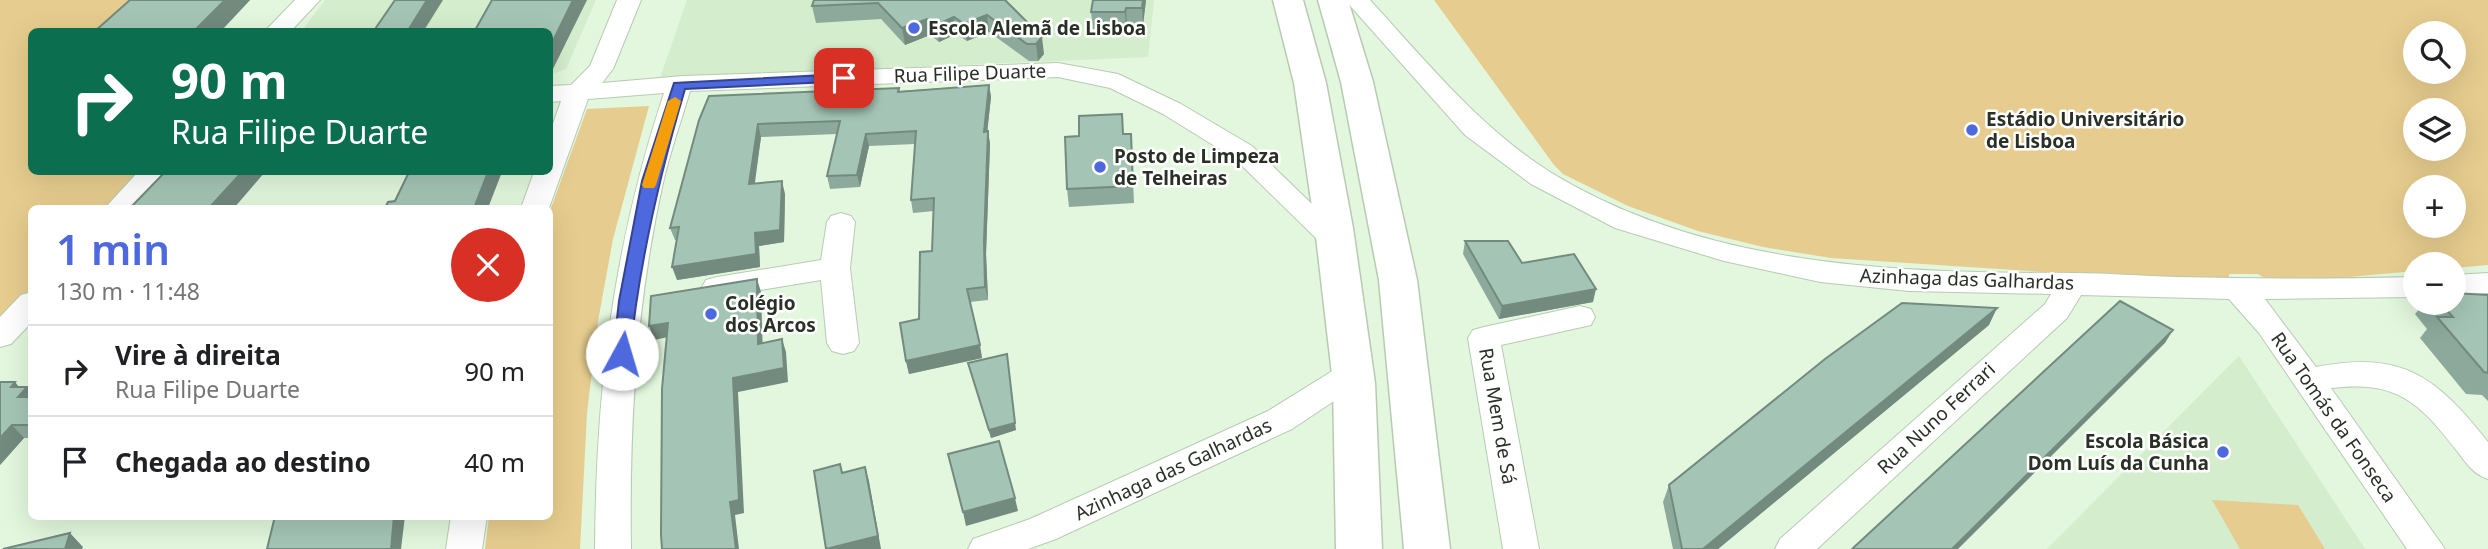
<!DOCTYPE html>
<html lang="pt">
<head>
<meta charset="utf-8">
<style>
	:root { --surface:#fff; --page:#f2f2f2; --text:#202124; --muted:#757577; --line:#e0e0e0; --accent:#4e69de }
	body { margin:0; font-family:"Noto Sans",sans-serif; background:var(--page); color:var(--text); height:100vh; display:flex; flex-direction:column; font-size:26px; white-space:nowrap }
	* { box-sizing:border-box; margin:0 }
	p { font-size:23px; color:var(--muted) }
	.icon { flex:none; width:38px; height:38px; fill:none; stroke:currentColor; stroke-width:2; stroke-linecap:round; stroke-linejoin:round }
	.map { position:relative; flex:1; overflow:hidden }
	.panel { position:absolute; left:28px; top:205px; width:525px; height:315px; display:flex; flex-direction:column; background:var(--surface); border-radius:10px; box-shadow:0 7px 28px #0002 }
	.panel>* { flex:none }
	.hud { position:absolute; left:28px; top:28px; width:525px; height:147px; border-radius:10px; box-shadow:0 7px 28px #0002; background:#0b6e4f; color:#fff; overflow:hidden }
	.fabs { position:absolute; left:2403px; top:21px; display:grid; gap:14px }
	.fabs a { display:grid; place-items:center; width:63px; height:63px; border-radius:50%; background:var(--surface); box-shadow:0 7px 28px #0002; font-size:35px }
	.pin { position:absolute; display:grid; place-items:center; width:60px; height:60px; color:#fff; margin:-30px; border-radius:14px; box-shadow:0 4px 10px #0006 }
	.me { position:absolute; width:77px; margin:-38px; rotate:6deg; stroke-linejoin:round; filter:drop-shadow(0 0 5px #0008) }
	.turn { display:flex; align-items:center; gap:24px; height:147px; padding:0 28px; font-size:32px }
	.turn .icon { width:91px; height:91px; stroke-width:2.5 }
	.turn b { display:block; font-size:49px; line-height:60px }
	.round { display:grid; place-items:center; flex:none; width:74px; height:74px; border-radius:37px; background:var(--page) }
	.headline { display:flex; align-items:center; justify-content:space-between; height:119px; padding:0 28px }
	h1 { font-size:42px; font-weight:600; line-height:52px; color:var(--accent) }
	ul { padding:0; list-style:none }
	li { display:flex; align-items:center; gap:21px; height:91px; padding:0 28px; border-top:2px solid var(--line) }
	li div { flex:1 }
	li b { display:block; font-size:26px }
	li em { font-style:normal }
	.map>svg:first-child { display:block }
	.built { fill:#d4edcd }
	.green { fill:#e6cc8e; fill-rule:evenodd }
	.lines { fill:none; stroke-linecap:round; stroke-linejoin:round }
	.minor-casing { stroke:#b7cbb2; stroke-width:2 }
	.trunk-casing { stroke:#b7cbb2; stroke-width:3 }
	.minor { fill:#fff; fill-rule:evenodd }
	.trunk { fill:#fff; fill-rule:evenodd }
	.wall { fill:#8da99c }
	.shaded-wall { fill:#738a7f }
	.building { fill:#a4c5b5; stroke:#738a7f; stroke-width:2 }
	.route { fill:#4e69de; stroke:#334490; stroke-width:2 }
	.slow { fill:#f59e0b }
	.poi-dot { fill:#4e69de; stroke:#fff; stroke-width:2.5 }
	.labels { text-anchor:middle; stroke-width:5; stroke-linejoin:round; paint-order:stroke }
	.poi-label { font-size:19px; font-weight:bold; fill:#293127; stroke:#fff; text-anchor:start }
	.street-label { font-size:19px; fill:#293127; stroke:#fff }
</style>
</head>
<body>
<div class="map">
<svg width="2488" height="549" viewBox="0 0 2488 549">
	<rect width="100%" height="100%" fill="#e2f7dd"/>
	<path class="built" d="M325 0H596L566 69 550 75V32H301Z
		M687 0H1154L1148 57 660 78Z
		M2239 356 2365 549H2047Z"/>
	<path class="green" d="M0 0H148L112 31 32 32V141L28 145H31L32 172H146L111 208H32L31 293 0 325Z
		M1434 0H2488V265L2454 268V264H2415V271L2273 284 2258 274H2229V284L1831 258 1763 247 1698 231 1628 206 1563 174 1554 165ZM2415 33H2454V72H2415ZM2415 110H2454V149H2415ZM2415 187H2454V226H2415Z
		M649 106 613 239 598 321 587 413 580 549H485L489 516H550V211L587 109Z
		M2212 500 2298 505 2325 549H2240Z"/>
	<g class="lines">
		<defs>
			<path id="minor" d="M295 0H320L290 32H264Z
				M617 0H641L613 69 602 83 683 76 1058 63 1118 74 1181 104 1252 146 1350 241 1346 248 1336 250 1326 248 1234 158 1163 114 1110 88 1058 77 690 91C681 122 670 152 663 183 636 303 629 426 631 549H595C596 388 613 247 664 93L588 99 549 208H521L534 172H550V132L561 101 550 102V86L571 85 590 66Z
				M1345 0H1370C1426 61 1479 127 1550 172 1706 268 1898 273 2074 273 2107 273 2142 276 2176 277 2256 279 2335 279 2415 277V297L2265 299 2316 367C2404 350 2437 378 2488 442V479C2473 474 2467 464 2457 451 2419 402 2397 380 2331 388L2445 549H2407L2259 333 2229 299 2081 295 2067 318 1817 549H1775L1780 539 2045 304 2051 294 1909 291 1820 282 1724 261 1615 228 1531 184 1465 135Z
				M138 172H167L135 208H105Z
				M841 213 851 216 855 222 850 268 859 343 854 351 843 354 832 351 827 343 821 280 717 297 706 294 702 287 706 280 717 277 821 260 827 222 831 216Z
				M2488 273V293L2454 295V275Z
				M32 292V322L11 344 0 347V317L21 295Z
				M1580 306 1591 309 1595 317 1591 325 1501 345 1539 549H1503L1468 338 1473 330 1484 327Z
				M1353 361 1364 365 1369 373 1364 381 1292 429 1056 539 1028 549H968L973 539 1030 519 1268 411 1342 365Z
				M451 516H487L482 549H446Z"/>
			<path id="trunk" d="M1273 0H1303L1326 83 1353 228 1375 383 1382 549H1336L1333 383 1315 228 1294 83Z
				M1318 0H1348L1373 82 1417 280 1450 549H1404L1379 280 1341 82Z"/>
		</defs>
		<use href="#minor" class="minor-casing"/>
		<use href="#trunk" class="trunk-casing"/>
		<use href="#minor" class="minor"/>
		<use href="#trunk" class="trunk"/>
	</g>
	<path class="wall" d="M130 0H250L220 32 95 31Z
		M814 0H1005L1044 54 1038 61H1029L989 32 967 41 956 34 939 42 930 35 905 45 881 19 816 23 812 6Z
		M1093 0H1146L1143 25H1127L1126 29H1093L1091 12Z
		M989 85 991 97 987 131H988L990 144 986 254 988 300 970 302 982 358 909 374 906 361 919 319 932 251 934 211 913 213 911 200 915 144 869 146 860 187 830 189 827 176 837 134 761 137 754 184 785 194 784 242 759 246 760 267 677 280V240H675L670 228 699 120 899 88 900 91Z
		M1123 134H1131L1134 203 1069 207 1067 189Z
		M1465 241 1522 263 1593 302 1499 319 1463 254Z
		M2488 295V401L2482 395 2466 394 2420 338 2427 329 2415 314 2424 303H2454Z
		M1989 325 1718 549H1673L1663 502 1669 485Z
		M968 363 1016 430 991 438Z
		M15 382 18 387 32 391V438H24L0 465Z"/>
	<path class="shaded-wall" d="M225 0H250L220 32H196L195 30Z
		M427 0H443L423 32H407Z
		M573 0H587L550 75V47Z
		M1143 0H1146L1143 25 1142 8Z
		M1126 8 1127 25 1126 29 1125 12Z
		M987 15 989 32 967 41 964 24Z
		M954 17 956 34 939 42 936 25Z
		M927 19 930 35 905 45 902 28Z
		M1042 37 1044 54 1038 61 1036 44Z
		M989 85 991 97 986 144 984 132Z
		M758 124 761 137 753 197 749 184Z
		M988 131 990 144 986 254 988 300 985 287 984 241Z
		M866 134 869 146 860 187 857 175Z
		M242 172H265L234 208H209Z
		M488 172H502L488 208H474Z
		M782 181 785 194 784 242 759 246 760 267 677 280 672 267 755 233Z
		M757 279 761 292 763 357 758 344Z
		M1596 289 1593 302 1499 319 1502 306Z
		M1997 308 1989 325 1718 549H1703Z
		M668 323 673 336 654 340 649 326Z
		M2173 330 2165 343 1958 549H1952Z
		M782 339 786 352 788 382 738 392 744 513 735 515 739 549H736L730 502 733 378Z
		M980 345 982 358 909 374 906 361Z
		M1007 354 1016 430 991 438 989 430Z
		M15 382 23 392 27 387 32 391V409L30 410 11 387Z
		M12 425 24 438 0 465V438Z
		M865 467 869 481 881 549H829Z
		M1015 498 1018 511 966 526 963 512Z
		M394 516H405L401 549H391Z
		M70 533 83 547 82 549H65Z"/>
	<path class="building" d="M130 0H225L195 30 95 31Z
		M395 0H427L407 32H373Z
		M492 0H573L550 47V32H474Z
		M814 0H1005L1042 37 1036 44H1027L987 15 964 24 954 17 936 25 927 19 902 28 878 3 812 6Z
		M1093 0H1143L1142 8H1126L1125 12H1091Z
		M989 85 984 132 988 131 984 241 985 287 967 289 980 345 906 361 900 323 919 319 920 252 932 251 934 198 911 200 916 131 866 134 857 175 827 176 840 121 758 124 749 184 782 181 780 230 755 233 756 254 672 267 679 227 670 228 699 120 709 96 899 88 898 92Z
		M1122 114 1123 134H1131L1133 186 1067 189 1065 137 1079 136V116Z
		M165 172H242L209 208H130Z
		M409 172H488L474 208H385L388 202 395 201Z
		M1465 241H1508L1522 263 1574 254 1596 289 1502 306Z
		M757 279 758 344 782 339 784 368 733 378 739 500 730 502 736 549H662L661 535 662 389 668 323 649 326 651 296Z
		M2454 293 2488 295V373L2484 372 2437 317H2453L2440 303H2454Z
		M2120 301 2173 330 1952 549H1852Z
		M1902 303 1997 308 1703 549H1682L1669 485 1825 359Z
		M1007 354 1015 423 989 430 968 363Z
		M0 382H15L11 387H27L18 397H32V425H12L0 438Z
		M999 441 1015 498 963 512 948 454Z
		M840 464 842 473 865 467 878 536 826 549 814 471Z
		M275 516H394L391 549H267Z
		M70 533 65 549H3Z"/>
	<path class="route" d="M844 74 851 78 849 81 685 89C659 177 639 263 630 354L622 360 616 358 613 354 619 301 642 181 674 83Z"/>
	<path class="slow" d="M675 97 681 101 656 185 654 188H644L642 185 668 101Z"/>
	<g class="poi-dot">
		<circle cx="914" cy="28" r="7"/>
		<circle cx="1972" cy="130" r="7"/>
		<circle cx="1100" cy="167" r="7"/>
		<circle cx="711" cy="314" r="7"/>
		<circle cx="2223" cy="452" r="7"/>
	</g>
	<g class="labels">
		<g class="poi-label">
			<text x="928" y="35">Escola Alemã de Lisboa</text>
			<text x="1986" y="126">Estádio Universitário<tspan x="1986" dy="22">de Lisboa</tspan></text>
			<text x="1114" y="163">Posto de Limpeza<tspan x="1114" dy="22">de Telheiras</tspan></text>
			<text x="725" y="310">Colégio<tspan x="725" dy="22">dos Arcos</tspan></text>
			<text x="2209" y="448" text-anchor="end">Escola Básica<tspan x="2209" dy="22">Dom Luís da Cunha</tspan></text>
		</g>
		<g class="street-label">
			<text transform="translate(970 73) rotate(-2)" y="7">Rua Filipe Duarte</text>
			<text transform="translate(1967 279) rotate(2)" y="7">Azinhaga das Galhardas</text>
			<text transform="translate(1498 416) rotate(80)" y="7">Rua Mem de Sá</text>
			<text transform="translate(2334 417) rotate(55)" y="7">Rua Tomás da Fonseca</text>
			<text transform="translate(1936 418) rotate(-43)" y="7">Rua Nuno Ferrari</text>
			<text transform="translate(1173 469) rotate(-25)" y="7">Azinhaga das Galhardas</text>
		</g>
	</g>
</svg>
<div class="fabs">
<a><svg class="icon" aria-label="search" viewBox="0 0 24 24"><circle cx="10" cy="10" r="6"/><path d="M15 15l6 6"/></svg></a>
<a><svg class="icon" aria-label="layers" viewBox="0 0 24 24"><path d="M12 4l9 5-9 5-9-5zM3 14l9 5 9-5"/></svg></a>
<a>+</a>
<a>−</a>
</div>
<div class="pin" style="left:844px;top:78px;background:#d93025"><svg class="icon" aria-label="arrive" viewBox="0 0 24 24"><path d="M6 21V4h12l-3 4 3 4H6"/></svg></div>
<svg class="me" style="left:622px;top:354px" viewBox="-20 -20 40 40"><circle r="19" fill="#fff"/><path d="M0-13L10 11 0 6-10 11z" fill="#4e69de"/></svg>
<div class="hud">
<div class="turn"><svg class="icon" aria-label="right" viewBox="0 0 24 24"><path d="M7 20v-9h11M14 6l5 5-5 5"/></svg><div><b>90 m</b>Rua Filipe Duarte</div></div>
</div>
<section class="panel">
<div class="headline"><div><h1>1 min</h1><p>130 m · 11:48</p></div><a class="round" style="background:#d93025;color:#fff"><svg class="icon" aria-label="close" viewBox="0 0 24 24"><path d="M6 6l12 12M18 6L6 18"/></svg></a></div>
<ul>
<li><svg class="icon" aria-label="right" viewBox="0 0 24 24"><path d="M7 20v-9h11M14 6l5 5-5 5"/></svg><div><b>Vire à direita</b><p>Rua Filipe Duarte</p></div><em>90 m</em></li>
<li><svg class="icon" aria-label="arrive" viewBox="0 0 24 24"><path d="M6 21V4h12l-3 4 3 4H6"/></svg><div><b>Chegada ao destino</b></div><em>40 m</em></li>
</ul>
</section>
</div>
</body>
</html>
